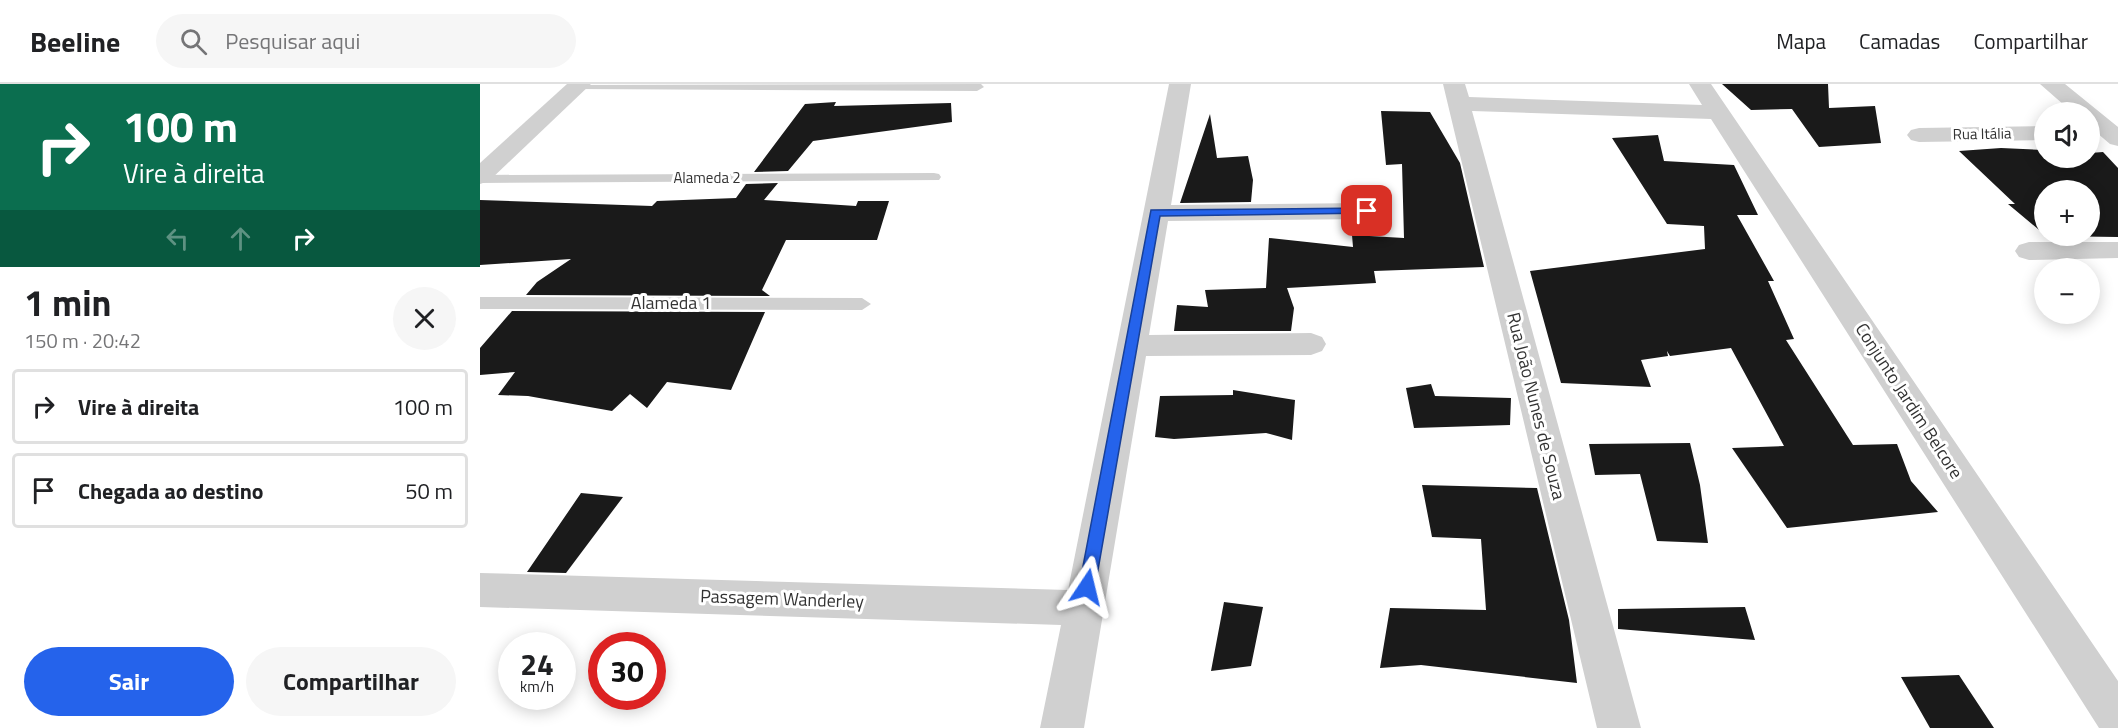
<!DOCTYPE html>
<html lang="pt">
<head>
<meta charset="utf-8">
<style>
	:root { --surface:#fff; --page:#f6f6f6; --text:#202124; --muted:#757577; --line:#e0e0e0; --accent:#2563eb }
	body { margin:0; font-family:"Titillium Web",sans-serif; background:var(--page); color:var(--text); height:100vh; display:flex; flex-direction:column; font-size:22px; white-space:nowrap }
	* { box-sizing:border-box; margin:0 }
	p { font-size:20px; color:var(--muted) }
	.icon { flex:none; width:33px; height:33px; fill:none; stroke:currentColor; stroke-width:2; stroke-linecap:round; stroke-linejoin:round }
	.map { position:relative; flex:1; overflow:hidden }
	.sheet { display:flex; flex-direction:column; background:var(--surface); width:480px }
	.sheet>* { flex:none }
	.banner { background:#0b6e4f; color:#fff; overflow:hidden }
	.controls { position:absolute; left:1554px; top:18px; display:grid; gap:12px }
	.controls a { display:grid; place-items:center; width:66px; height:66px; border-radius:50%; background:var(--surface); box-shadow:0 3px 15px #0003; font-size:30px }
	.speed { position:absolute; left:18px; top:548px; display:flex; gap:12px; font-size:30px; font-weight:700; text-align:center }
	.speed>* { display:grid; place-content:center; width:78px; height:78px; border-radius:50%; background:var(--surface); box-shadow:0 3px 15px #0003; line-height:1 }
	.speed small { font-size:15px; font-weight:400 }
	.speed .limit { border:9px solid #d22; background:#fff; color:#111 }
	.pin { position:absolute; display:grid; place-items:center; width:51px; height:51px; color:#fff; margin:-26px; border-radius:12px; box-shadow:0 3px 9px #0006 }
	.me { position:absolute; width:66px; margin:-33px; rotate:10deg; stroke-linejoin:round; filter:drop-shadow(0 0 4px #0008) }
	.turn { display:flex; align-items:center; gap:21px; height:126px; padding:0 24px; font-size:27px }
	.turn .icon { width:78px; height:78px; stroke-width:2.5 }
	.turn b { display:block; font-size:42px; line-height:51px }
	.lanes { display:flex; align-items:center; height:57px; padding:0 24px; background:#0003; justify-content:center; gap:30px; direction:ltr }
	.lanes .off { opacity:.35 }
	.round { display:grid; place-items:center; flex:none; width:63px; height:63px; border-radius:32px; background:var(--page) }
	.head { display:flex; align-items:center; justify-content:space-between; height:102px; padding:0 24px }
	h1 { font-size:36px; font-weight:700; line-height:45px }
	.cta { display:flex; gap:12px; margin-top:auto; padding:12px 24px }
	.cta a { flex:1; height:69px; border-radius:36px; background:var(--accent); color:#fff; font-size:24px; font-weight:700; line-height:69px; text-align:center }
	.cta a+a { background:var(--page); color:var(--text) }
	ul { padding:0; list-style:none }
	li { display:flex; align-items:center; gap:18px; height:75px; margin:0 12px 9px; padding:0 12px; border:3px solid var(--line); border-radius:6px }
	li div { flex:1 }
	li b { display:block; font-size:22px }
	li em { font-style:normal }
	header { display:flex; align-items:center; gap:36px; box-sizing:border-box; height:84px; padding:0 30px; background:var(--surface); border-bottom:2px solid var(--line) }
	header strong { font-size:28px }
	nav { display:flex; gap:33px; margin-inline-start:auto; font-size:21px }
	.search { width:420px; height:54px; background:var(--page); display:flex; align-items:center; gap:15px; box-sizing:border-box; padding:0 21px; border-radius:33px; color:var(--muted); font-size:22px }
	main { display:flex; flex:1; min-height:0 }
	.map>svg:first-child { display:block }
	.building { fill:#1a1a1a }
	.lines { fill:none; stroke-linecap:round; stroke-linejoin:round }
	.service { fill:#d0d0d0; fill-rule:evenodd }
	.minor { fill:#d0d0d0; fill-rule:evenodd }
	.tertiary { fill:#d0d0d0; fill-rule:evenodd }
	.route { fill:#2563eb; stroke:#184099; stroke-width:1.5 }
	.labels { text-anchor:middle; stroke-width:6; stroke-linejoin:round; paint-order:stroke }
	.far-street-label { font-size:15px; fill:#333; stroke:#fff }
	.street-label { font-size:18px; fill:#333; stroke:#fff }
</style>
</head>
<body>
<header>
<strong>Beeline</strong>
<div class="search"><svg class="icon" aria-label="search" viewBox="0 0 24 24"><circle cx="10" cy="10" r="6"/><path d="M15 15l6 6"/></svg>Pesquisar aqui</div>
<nav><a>Mapa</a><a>Camadas</a><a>Compartilhar</a></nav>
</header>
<main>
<section class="sheet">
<div class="banner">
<div class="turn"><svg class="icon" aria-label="right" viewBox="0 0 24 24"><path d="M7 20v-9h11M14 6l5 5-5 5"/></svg><div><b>100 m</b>Vire à direita</div></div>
<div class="lanes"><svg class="icon off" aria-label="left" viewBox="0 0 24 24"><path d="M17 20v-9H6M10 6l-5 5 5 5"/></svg><svg class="icon off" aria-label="ahead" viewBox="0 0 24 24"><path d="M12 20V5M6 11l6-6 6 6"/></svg><svg class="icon" aria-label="right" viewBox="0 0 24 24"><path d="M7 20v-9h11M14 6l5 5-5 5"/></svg></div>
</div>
<div class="head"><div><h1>1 min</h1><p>150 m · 20:42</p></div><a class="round"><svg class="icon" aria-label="close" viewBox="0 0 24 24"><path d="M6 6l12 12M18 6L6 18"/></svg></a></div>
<ul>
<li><svg class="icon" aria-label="right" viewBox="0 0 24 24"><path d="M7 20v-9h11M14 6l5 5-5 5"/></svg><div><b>Vire à direita</b></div><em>100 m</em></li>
<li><svg class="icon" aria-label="arrive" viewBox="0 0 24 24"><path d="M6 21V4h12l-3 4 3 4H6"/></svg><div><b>Chegada ao destino</b></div><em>50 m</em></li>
</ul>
<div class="cta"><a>Sair</a><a>Compartilhar</a></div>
</section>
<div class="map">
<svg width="1638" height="644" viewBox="0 0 1638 644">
	<rect width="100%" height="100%" fill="#fff"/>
	<path class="building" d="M1242 0H1348L1349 24 1395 22 1401 59 1339 63 1312 25 1271 26Z
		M356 18 354 22 471 19 472 38 333 57 308 87 274 88 325 20Z
		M901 27 950 28 980 79 1004 183 894 187 896 199 807 204 814 224 811 247H694L697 221 728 223 725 206 786 204 789 154 873 163 872 151 924 154 922 80 906 81Z
		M730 30 737 74 768 72 773 96 771 118 700 119Z
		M1178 51 1184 77 1254 81 1278 131H1257L1294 197H1288L1314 255 1306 256 1373 361 1417 360 1431 397 1458 428 1307 444 1252 364 1304 362 1251 264 1190 272 1187 267 1188 272 1161 276 1171 303 1081 299 1050 187 1225 165 1224 142 1187 140 1132 54Z
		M1521 64 1564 66V74H1610V69L1623 68 1638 84V153L1567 152H1610V106H1564V150L1528 120H1535L1479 67Z
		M298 99 284 116 376 122 378 117H409L397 156H306L282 206 290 212 46 211 57 198 91 175 0 181V116L172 122 177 117 256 114 266 100Z
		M32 227 285 228 251 306 187 298 167 324 150 310 132 327 48 312 18 311 35 288 0 291V264Z
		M951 300 955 312 1031 314 1030 341 934 344 926 304Z
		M753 306 815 316 812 356 786 349 694 355 675 353 680 312 753 311Z
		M1210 359 1220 401 1228 459 1177 457 1160 390 1115 391 1109 360Z
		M942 401 1057 404 1089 536 1097 599 941 581 900 584 910 524 1006 526 1001 455 952 453Z
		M101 409 143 413 86 489 47 488Z
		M744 518 783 523 771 582 731 587Z
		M1265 523 1275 556 1138 545V525Z
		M1479 591 1514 644H1450L1421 593Z"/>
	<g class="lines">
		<path class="service" d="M501 0 504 3 497 7 98 5 91 1Z
			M454 89 459 90 461 93 459 96 0 99V91Z
			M0 213 382 214 391 220 382 226 0 225Z"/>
		<path class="minor" d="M689 0H711L691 121 887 119 896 121 900 127 896 133 887 135 688 137 669 251 831 249 842 253 846 260 842 267 831 271 666 272 604 644H560L581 541 0 523V489L588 506Z
			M963 0H985L989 13 1222 21 1209 0H1231L1638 597V644H1619L1231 35 992 27 1161 644H1117Z
			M1560 0H1585L1638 43V62L1630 60 1610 43V28H1592Z
			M1564 42V56L1439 58 1431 56 1427 51 1431 46 1439 44Z
			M1549 158H1638V174L1549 176 1539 173 1535 167 1539 161Z"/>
		<path class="tertiary" d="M87 0H111L9 97 0 100V79Z"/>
	</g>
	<path class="route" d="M887 124 892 127 891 129 680 132 615 503 613 508H602L599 503 671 126Z"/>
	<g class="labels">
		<g class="far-street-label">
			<text transform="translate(1502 50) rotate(-1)" y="5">Rua Itália</text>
			<text x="227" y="99">Alameda 2</text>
		</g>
		<g class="street-label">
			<text x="191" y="225">Alameda 1</text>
			<text transform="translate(1429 317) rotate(57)" y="6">Conjunto Jardim Belcore</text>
			<text transform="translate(1056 322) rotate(76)" y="6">Rua João Nunes de Souza</text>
			<text transform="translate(302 515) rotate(2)" y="6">Passagem Wanderley</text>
		</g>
	</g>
</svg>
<div class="controls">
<a><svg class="icon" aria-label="sound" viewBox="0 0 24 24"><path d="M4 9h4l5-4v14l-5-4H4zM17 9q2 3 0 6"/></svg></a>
<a>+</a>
<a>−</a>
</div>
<div class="speed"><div>24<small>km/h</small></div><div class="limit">30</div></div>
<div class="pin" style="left:887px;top:127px;background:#d93025"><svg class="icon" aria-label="arrive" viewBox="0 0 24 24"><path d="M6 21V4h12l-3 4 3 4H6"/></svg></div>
<svg class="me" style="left:607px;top:503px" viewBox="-20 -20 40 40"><path d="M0-17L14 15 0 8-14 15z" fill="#2563eb" stroke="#fff" stroke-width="4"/></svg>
</div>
</main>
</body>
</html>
